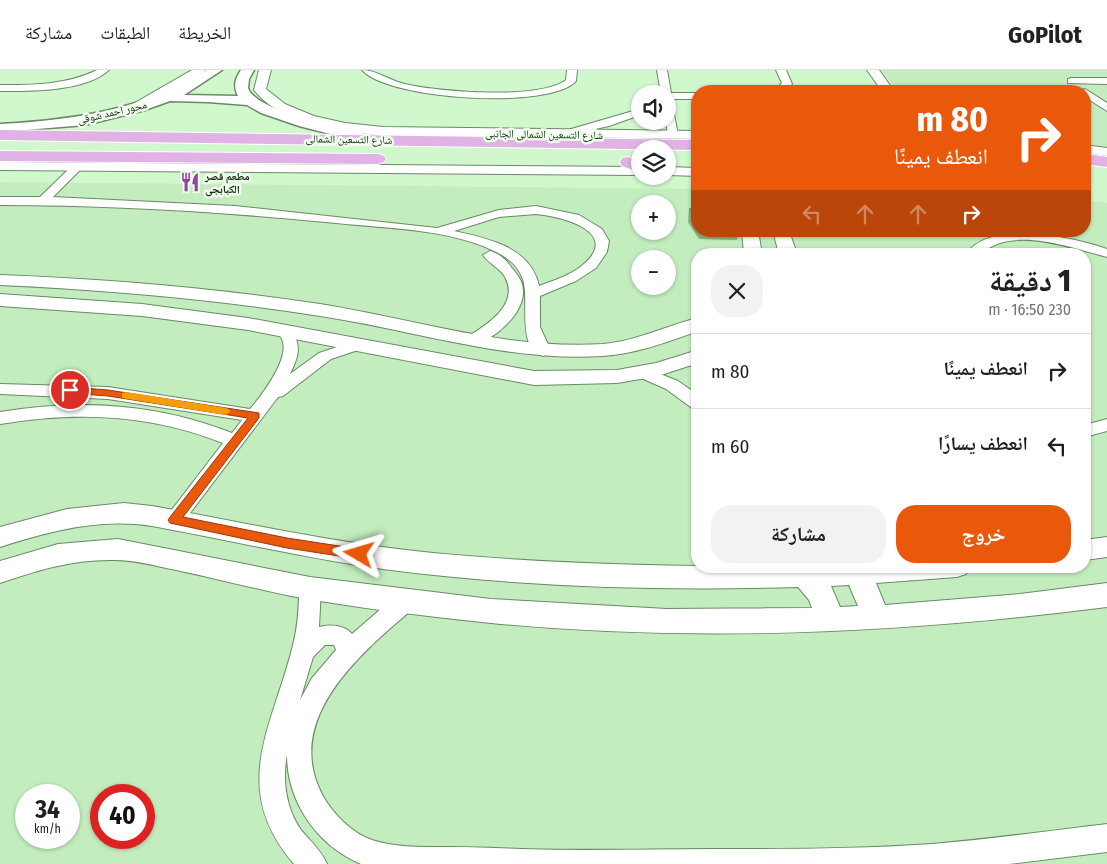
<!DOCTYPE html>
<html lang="ar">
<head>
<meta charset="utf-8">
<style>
	:root { --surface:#fff; --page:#f2f2f2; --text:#202124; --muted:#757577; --line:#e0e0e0; --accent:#ea580c }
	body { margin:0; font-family:"Fira Sans Condensed","Noto Naskh Arabic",sans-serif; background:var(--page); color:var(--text); direction:rtl; height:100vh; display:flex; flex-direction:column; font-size:19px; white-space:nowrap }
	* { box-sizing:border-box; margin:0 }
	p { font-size:16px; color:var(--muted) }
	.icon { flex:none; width:28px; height:28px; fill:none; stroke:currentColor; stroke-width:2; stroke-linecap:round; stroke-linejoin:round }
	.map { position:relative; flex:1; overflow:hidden; direction:ltr }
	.sheet { position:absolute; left:691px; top:178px; width:400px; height:325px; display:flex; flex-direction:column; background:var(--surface); border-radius:20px; box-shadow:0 1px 4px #0004; direction:rtl }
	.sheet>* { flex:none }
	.hud { position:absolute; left:691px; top:15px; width:400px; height:152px; border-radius:20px; box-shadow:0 1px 4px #0004; direction:rtl; background:#ea580c; color:#fff; overflow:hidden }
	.controls { position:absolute; left:631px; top:15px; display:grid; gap:10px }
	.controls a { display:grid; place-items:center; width:45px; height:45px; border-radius:50%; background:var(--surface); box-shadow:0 1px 4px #0004; font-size:25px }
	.speed { position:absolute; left:15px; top:714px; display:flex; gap:10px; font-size:25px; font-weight:700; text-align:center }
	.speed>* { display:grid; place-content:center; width:65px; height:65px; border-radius:50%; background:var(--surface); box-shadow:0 1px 4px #0004; line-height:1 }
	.speed small { font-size:12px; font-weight:400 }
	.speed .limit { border:8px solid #d22; background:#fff; color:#111 }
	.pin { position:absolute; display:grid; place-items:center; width:42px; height:42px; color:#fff; margin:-21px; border:2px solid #fff; border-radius:50%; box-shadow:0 1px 5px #0007 }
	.me { position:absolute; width:55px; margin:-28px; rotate:277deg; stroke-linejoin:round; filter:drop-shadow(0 0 4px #0008) }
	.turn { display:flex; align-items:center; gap:18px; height:105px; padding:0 20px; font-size:22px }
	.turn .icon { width:65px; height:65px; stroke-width:2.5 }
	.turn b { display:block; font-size:35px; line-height:42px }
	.lanes { display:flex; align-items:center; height:48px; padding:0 20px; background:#0003; justify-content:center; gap:25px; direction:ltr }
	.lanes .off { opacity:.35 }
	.round { display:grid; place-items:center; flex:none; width:52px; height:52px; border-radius:20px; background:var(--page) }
	.overview { display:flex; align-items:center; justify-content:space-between; height:85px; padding:0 20px }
	h1 { font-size:30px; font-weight:800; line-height:38px }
	.button { display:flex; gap:10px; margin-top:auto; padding:10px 20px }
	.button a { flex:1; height:58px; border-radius:20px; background:var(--accent); color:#fff; font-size:20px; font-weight:800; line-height:58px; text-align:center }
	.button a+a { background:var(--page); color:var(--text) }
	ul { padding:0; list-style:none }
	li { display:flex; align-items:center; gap:15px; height:75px; padding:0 20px; border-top:1px solid var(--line) }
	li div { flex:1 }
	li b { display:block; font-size:19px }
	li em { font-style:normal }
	header { display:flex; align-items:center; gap:30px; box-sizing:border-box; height:70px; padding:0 25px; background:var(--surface); border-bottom:1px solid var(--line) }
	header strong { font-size:24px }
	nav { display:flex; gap:28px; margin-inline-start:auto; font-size:18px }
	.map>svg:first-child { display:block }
	.built { fill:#c3edbe; fill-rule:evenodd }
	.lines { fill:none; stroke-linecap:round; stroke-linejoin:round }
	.minor-casing { stroke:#698a65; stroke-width:2 }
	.tertiary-casing { stroke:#698a65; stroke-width:2 }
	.secondary-casing { stroke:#698a65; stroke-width:3 }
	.primary-casing { stroke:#fff; stroke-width:2 }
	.minor { fill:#fff; fill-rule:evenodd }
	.tertiary { fill:#fff; fill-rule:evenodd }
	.secondary { fill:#fff; fill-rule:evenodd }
	.primary { fill:#e0b2e6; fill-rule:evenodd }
	.wall { fill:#8db48a }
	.building { fill:#a4d1a0; stroke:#739270 }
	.route { fill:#ea580c; stroke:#983908 }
	.slow { fill:#f59e0b }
	.labels { text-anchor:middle; stroke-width:5; stroke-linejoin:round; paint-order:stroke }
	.far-street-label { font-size:11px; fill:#152314; stroke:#eefdec }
	.far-poi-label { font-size:11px; font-weight:bold; fill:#152314; stroke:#eefdec; text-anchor:start }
</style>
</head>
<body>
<header>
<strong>GoPilot</strong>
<nav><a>الخريطة</a><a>الطبقات</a><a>مشاركة</a></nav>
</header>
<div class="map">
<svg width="1107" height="794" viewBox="0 0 1107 794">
	<rect width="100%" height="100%" fill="#d1f7cd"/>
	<path class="built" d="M881 0H1107V79L1085 77V21H898Z
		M0 112 697 119 698 161H1085V130L1107 133V794H0ZM640 134H668V161H640ZM698 184H1085V496H698ZM640 189H668V216H640ZM26 725H69V768H26ZM101 725H144V768H101Z"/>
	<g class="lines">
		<defs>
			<path id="minor" d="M97 0H109C85 22 30 21 0 21V15C33 15 66 15 97 0Z
				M362 0C377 0 390 11 405 14 439 22 539 30 566 10L567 0H577L576 11C550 40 388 30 362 0Z
				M657 0H667L671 23H698V29H671L678 65 677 67 673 68 668 65 666 51 668 24H661Z
				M776 0H786L792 14 784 21H774L782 13Z
				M1071 8H1107V14L1068 13V9Z
				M1085 19 1107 33V41L1085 27V21H1081Z
				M640 39V45L609 56 559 67 554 64Z
				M78 93 84 96 53 127 235 136 437 158 499 140 536 136 579 145 602 159 609 171 607 182 596 198 576 211 540 226V257L551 281 543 286C515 279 531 225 522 207 517 194 504 185 492 180 448 159 384 158 336 153 224 142 113 135 0 135V127H40L74 94ZM536 144C560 146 620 161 585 193 572 205 555 210 539 216 531 177 487 168 454 161L499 147Z
				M1017 163C1048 164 1078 169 1107 179V187C1071 178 1012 155 981 184H966C979 167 998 165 1017 163Z
				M490 181C498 183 507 190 511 197 517 204 523 211 523 221 524 244 494 270 473 275L465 270 467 267C487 255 520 234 505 207 500 198 489 194 483 185Z
				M285 256 290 258C302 275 299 286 290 304L319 283 358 270 366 275 364 278 331 289 283 326 278 327 181 455 174 458 167 455 164 450 223 373C150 344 77 341 0 354V342C80 329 156 333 232 363L242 350 108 329 0 324V314L108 317 250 339C262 325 288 291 283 272 282 268 279 264 277 261Z
				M645 298 678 311 698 325V340L692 338 666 319 639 307 637 303 639 299Z
				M1107 349V361L1085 367V355Z
				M310 509 318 512 321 518 319 557C330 554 345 555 352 564L398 524 406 522 414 524 417 531 414 538C362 582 281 649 323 726 333 744 352 763 372 770 397 778 424 777 449 777 474 777 498 778 522 779 586 781 650 779 714 779 786 779 859 779 932 774 990 769 1049 761 1107 754V782L1009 794H361C318 776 287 733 287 685 282 710 286 739 301 760 311 772 321 780 327 794H294C228 717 273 657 293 575 298 556 299 537 299 518L302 512ZM325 575H334L336 580 312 608 300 630 313 587Z"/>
			<path id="tertiary" d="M192 0H206C196 11 141 44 128 41L126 38Z
				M259 0H271L266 19 285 34 314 46 345 53 383 57 698 61V69C639 68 581 67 523 67 456 67 299 78 254 20Z
				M867 0H879L894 21H882Z
				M1085 75 1107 78V86L1085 83Z
				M0 92 640 97V105L0 100Z
				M668 97 698 98V106L668 105Z
				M742 161H758L762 184H744Z
				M773 161H789L797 184H779Z
				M0 205C107 209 214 218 320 234 414 249 507 280 603 274 637 271 665 256 698 248V261C667 272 636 284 603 286 506 292 414 260 320 246 214 229 107 220 0 215Z
				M0 224 142 234 248 248 534 301 617 300 656 293 698 280V293L658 306 617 313 534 315 248 260 142 246 0 236Z
				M124 433 152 436C246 453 338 474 433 483 612 500 791 496 970 496L966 504 957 507 876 513 885 535 1020 524 1107 513V537C902 563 697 573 491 553 424 546 357 538 291 526 252 518 214 508 176 500 156 496 135 490 115 490 74 489 38 500 0 513V491L58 474 118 469 310 507 491 529 667 539 812 538 809 530 798 517C660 521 520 517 383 499 305 488 229 470 152 456 99 448 50 461 0 477V457L67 439ZM849 515 858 536 840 537 831 516Z
				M1107 467V487L1085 490V470Z"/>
			<path id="secondary" d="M207 0H222L184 25 238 26C233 16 235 9 241 0H254L249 9 248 18C255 42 354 61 378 67L381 70 373 75 299 56 261 43 247 35 208 32 170 31 145 40 85 55 0 62V54C74 50 144 40 207 0Z"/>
			<path id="primary" d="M0 60 698 70V80L0 70Z
				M0 81 378 84 384 86 386 89 384 92 378 94 0 91Z
				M1085 84 1107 87V97L1085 94Z
				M628 87 640 91V102L622 96 620 92 622 88Z"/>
		</defs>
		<use href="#minor" class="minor-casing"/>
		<use href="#tertiary" class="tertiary-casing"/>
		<use href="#secondary" class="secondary-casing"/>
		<use href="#primary" class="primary-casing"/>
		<use href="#minor" class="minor"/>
		<use href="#tertiary" class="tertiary"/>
		<use href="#secondary" class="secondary"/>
		<use href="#primary" class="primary"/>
	</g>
	<path class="wall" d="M698 137V161H739L737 170 699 169 688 152 689 139Z"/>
	<path class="building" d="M698 137V151L689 139Z"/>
	<path class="route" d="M70 317 108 320 259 343V348L183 447 287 468 359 479 365 484 363 488 359 489 287 478 170 453 168 450 170 447 248 348 108 326 67 323V318Z"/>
	<path class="slow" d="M126 322 226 338 231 341 226 345 122 328V323Z"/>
	<defs>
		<symbol id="restaurant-bare" viewBox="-9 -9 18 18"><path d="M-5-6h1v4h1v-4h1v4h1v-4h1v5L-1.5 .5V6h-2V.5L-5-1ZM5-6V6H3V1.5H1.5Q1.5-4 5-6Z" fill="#993da7" stroke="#eefdec" stroke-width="2.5" paint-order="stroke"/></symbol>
	</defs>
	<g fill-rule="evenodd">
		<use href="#restaurant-bare" x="176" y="98" width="28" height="28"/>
	</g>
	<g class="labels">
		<g class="far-street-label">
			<text transform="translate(112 42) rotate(-13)" y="4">محور احمد شوقى</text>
			<text transform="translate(544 64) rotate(1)" y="4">شارع التسعين الشمالى الجانبى</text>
			<text transform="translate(349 69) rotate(1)" y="4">شارع التسعين الشمالى</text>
		</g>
		<g class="far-poi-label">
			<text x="205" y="110">مطعم قصر<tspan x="205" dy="13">الكبابجى</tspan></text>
		</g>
	</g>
</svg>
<div class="controls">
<a><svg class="icon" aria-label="sound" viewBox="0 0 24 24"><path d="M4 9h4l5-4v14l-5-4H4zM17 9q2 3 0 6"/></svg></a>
<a><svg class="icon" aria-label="layers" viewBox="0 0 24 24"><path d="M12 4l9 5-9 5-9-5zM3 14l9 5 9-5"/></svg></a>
<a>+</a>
<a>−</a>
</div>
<div class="speed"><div>34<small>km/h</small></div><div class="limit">40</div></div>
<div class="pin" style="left:70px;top:320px;background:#d93025"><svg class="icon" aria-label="arrive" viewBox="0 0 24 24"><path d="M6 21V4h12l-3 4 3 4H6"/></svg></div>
<svg class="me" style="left:359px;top:484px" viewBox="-20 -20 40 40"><path d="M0-17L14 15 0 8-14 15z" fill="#ea580c" stroke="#fff" stroke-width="4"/></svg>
<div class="hud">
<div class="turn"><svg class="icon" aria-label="right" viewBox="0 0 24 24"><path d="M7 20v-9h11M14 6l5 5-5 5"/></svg><div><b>80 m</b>انعطف يمينًا</div></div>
<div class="lanes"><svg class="icon off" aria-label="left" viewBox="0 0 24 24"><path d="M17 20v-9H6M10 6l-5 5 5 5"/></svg><svg class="icon off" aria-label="ahead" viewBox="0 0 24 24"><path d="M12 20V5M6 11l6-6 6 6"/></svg><svg class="icon off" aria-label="ahead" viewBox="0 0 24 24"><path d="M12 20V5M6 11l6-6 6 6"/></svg><svg class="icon" aria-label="right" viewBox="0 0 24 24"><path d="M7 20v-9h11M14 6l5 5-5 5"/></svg></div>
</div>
<section class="sheet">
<div class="overview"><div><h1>1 دقيقة</h1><p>230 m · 16:50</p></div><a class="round"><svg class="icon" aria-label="close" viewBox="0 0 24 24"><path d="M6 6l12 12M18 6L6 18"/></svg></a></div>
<ul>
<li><svg class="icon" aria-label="right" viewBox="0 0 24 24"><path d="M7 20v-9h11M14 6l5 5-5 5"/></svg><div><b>انعطف يمينًا</b></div><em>80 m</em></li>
<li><svg class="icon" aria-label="left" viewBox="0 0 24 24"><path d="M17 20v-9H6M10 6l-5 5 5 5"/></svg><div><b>انعطف يسارًا</b></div><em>60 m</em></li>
</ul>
<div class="button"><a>خروج</a><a>مشاركة</a></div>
</section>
</div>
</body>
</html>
